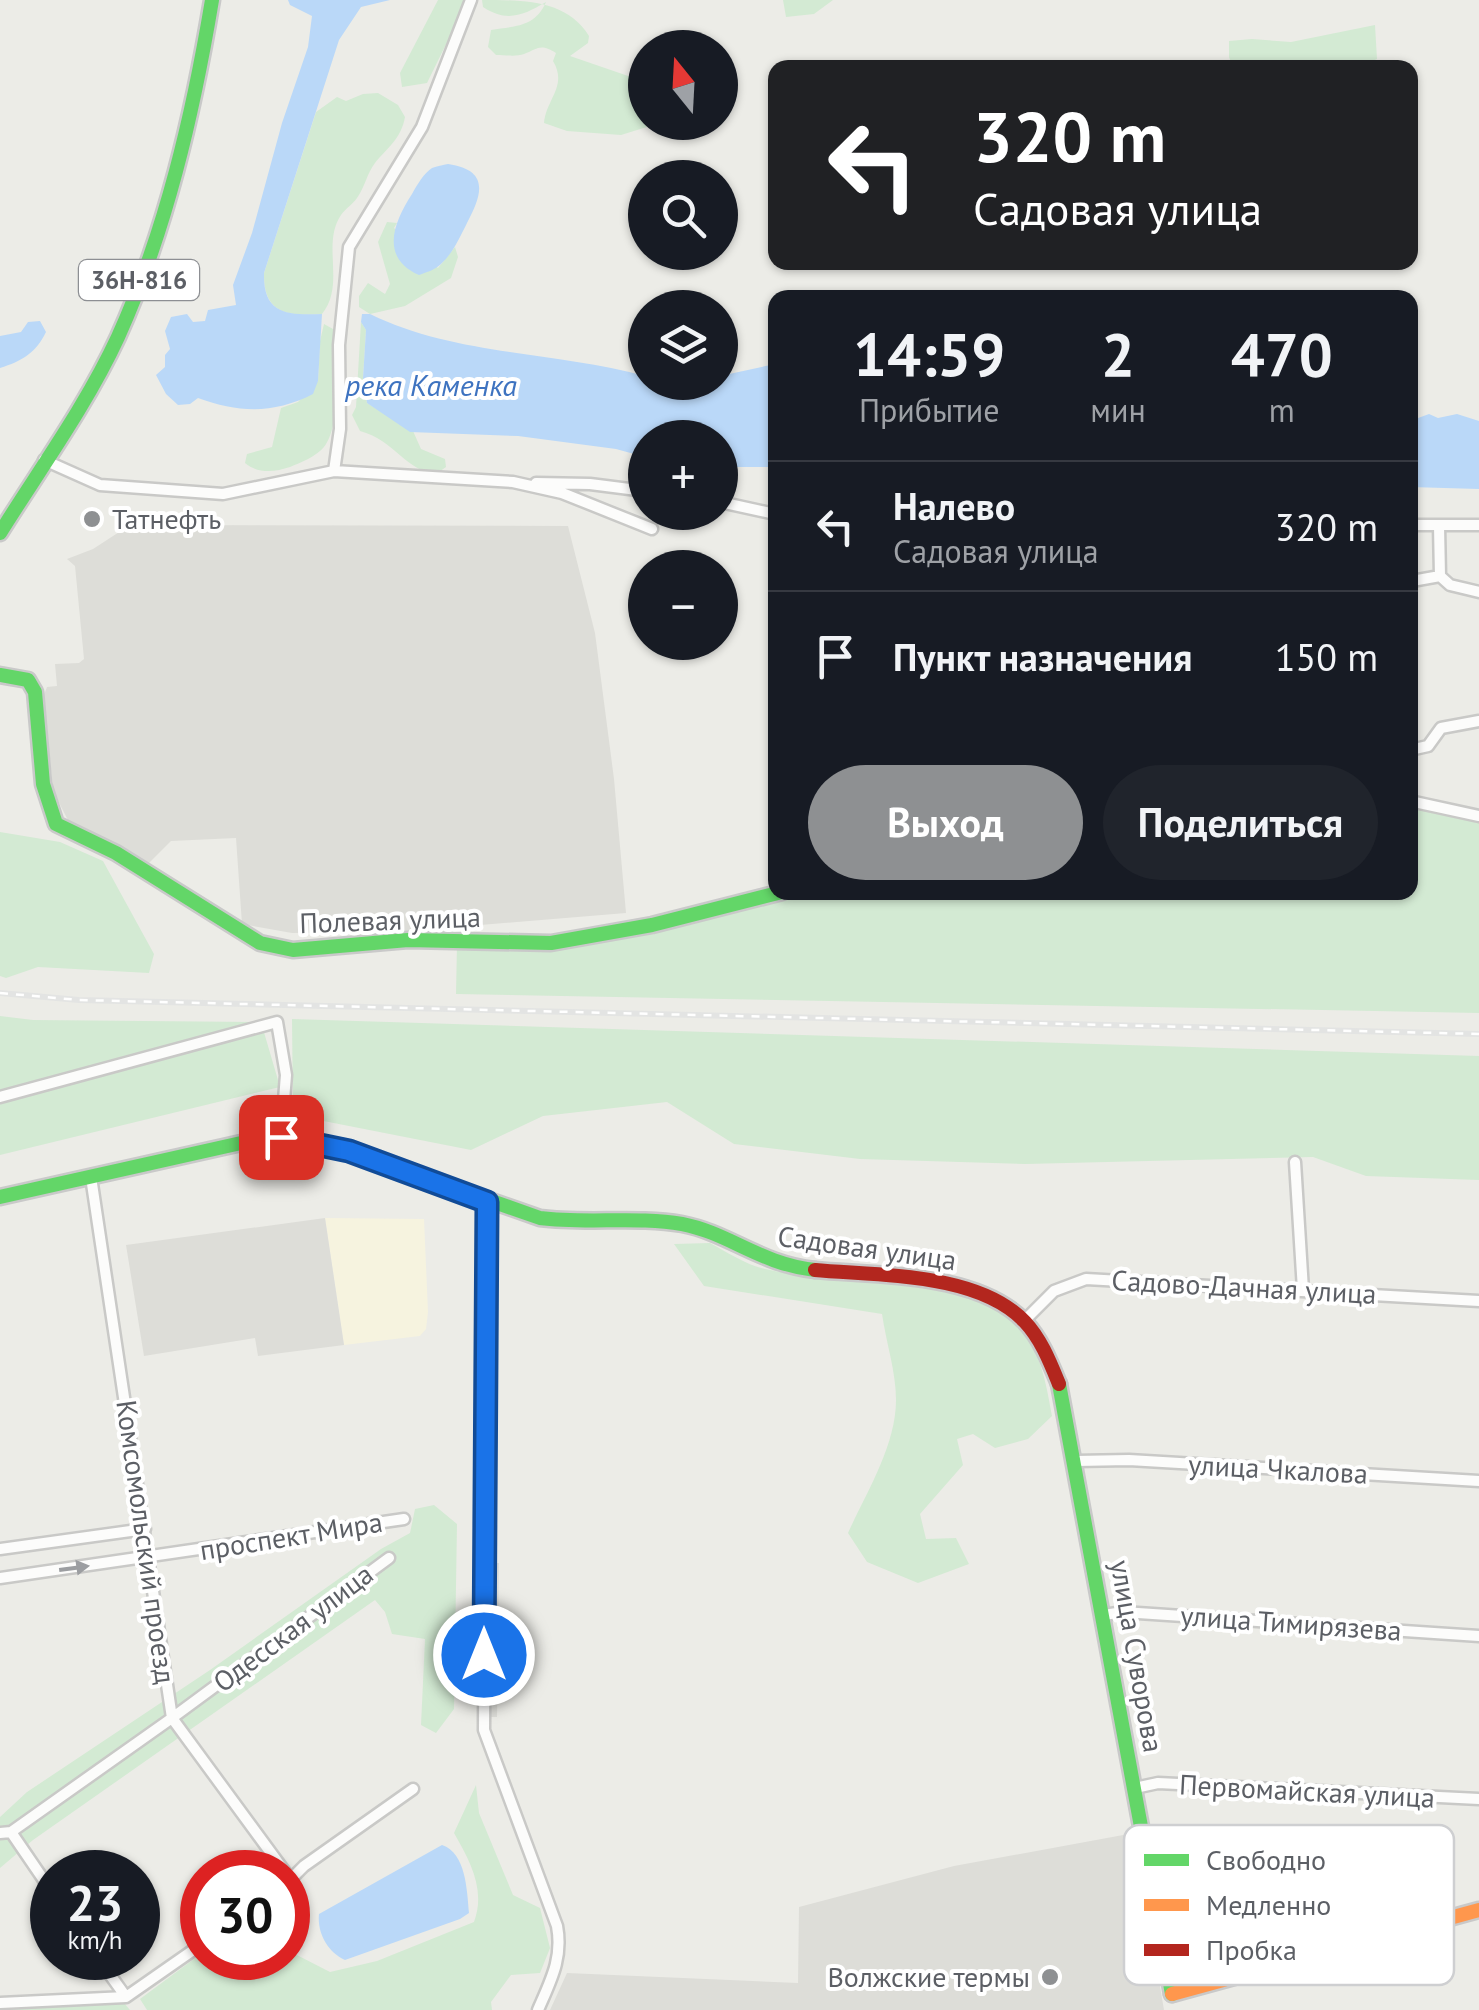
<!DOCTYPE html>
<html lang="ru">
<head>
<meta charset="utf-8">
<style>
	:root { --surface:#171b24; --page:#20242c; --text:#f1f3f6; --muted:#9ea1a6; --line:#363941; --accent:#8e9092 }
	body { margin:0; font-family:"PT Sans",sans-serif; background:var(--page); color:var(--text); height:100vh; display:flex; flex-direction:column; font-size:38px; white-space:nowrap }
	* { box-sizing:border-box; margin:0 }
	p { font-size:32px; color:var(--muted) }
	.icon { flex:none; width:55px; height:55px; fill:none; stroke:currentColor; stroke-width:2; stroke-linecap:round; stroke-linejoin:round }
	.map { position:relative; flex:1; overflow:hidden }
	.drawer { position:absolute; left:768px; top:290px; width:650px; height:610px; display:flex; flex-direction:column; background:var(--surface); border-radius:20px; box-shadow:0 2px 8px #0004 }
	.drawer>* { flex:none }
	.top-card { position:absolute; left:768px; top:60px; width:650px; height:210px; border-radius:20px; box-shadow:0 2px 8px #0004; background:#202124; color:#fff; overflow:hidden }
	.needle { width:65px; rotate:342deg }
	.tools { position:absolute; left:628px; top:30px; display:grid; gap:20px }
	.tools a { display:grid; place-items:center; width:110px; height:110px; border-radius:50%; background:var(--surface); box-shadow:0 2px 8px #0004; font-size:50px }
	.speed { position:absolute; left:30px; top:1850px; display:flex; gap:20px; font-size:50px; font-weight:700; text-align:center }
	.speed>* { display:grid; place-content:center; width:130px; height:130px; border-radius:50%; background:var(--surface); box-shadow:0 2px 8px #0004; line-height:1 }
	.speed small { font-size:25px; font-weight:400 }
	.speed .limit { border:15px solid #d22; background:#fff; color:#111 }
	.pin { position:absolute; display:grid; place-items:center; width:85px; height:85px; color:#fff; margin:-42px; border-radius:20px; box-shadow:0 5px 15px #0006 }
	.me { position:absolute; width:110px; margin:-55px; rotate:0deg; stroke-linejoin:round; filter:drop-shadow(0 0 8px #0008) }
	.turn { display:flex; align-items:center; gap:35px; height:210px; padding:0 40px; font-size:45px }
	.turn .icon { width:130px; height:130px; stroke-width:2.5 }
	.turn b { display:block; font-size:70px; line-height:85px }
	.eta { display:flex; justify-content:space-evenly; align-items:center; height:170px; text-align:center }
	.eta b { font-size:60px; font-weight:700; line-height:70px }
	.primary-button { display:flex; gap:20px; margin-top:auto; padding:20px 40px }
	.primary-button a { flex:1; height:115px; border-radius:60px; background:var(--accent); color:#fff; font-size:40px; font-weight:700; line-height:115px; text-align:center }
	.primary-button a+a { background:var(--page); color:var(--text) }
	ul { padding:0; list-style:none }
	li { display:flex; align-items:center; gap:30px; height:130px; padding:0 40px; border-top:2px solid var(--line) }
	li div { flex:1 }
	li b { display:block; font-size:38px }
	li em { font-style:normal }
	.map>svg:first-child { display:block }
	.commercial { fill:#f6f3df }
	.industrial { fill:#ddddd8 }
	.green { fill:#d3ead3 }
	.water { fill:#bad8f8 }
	.lines { fill:none; stroke-linecap:round; stroke-linejoin:round }
	.street-casing { stroke:#c9c9c7; stroke-width:15 }
	.fast-casing { stroke:#c9c9c9; stroke-width:19 }
	.slow-casing { stroke:#c9c9c9; stroke-width:19 }
	.jam-casing { stroke:#c9c9c9; stroke-width:19 }
	.street { stroke:#fcfcfb; stroke-width:10 }
	.fast { stroke:#63d668; stroke-width:14 }
	.slow { stroke:#ff974d; stroke-width:14 }
	.jam { stroke:#b3261e; stroke-width:14 }
	.rail-casing { stroke:#e3e4e3; stroke-width:6 }
	.rail { stroke:#fff; stroke-width:2.5; stroke-dasharray:8; stroke-linecap:butt }
	.oneway { fill:#9c9ea1 }
	.route-casing { stroke:#114b97; stroke-width:25 }
	.route { stroke:#1a73e8; stroke-width:18 }
	.poi-dot { fill:#8e9092; stroke:#fff; stroke-width:4 }
	.labels { text-anchor:middle; stroke-width:8; stroke-linejoin:round; paint-order:stroke }
	.shield { fill:#fff; stroke:#8d8f93; stroke-width:2.5 }
	.shield-label { font-size:25px; font-weight:bold; fill:#5c5f65 }
	.poi-label { font-size:28px; fill:#5c5f65; stroke:#fff; text-anchor:start }
	.street-label { font-size:28px; fill:#5c5f65; stroke:#fff }
	.water-label { font-size:30px; font-style:italic; fill:#3e73c0; stroke:#fff }
	.key { fill:#fff; stroke:#cecfd1; stroke-width:2.5 }
	.key-label { font-size:28px; fill:#5c5f65 }
</style>
</head>
<body>
<div class="map">
<svg width="1479" height="2010" viewBox="0 0 1479 2010">
	<rect width="100%" height="100%" fill="#ecece7"/>
	<path class="commercial" d="M325 1218 424 1219 428 1312 426 1329 420 1336 344 1345Z"/>
	<path class="industrial" d="M130 525 568 526 595 633 614 779 626 913 397 932 292 933 242 924 236 838 171 841 148 864 130 851 85 836 81 828H72L53 791 44 695 47 687 57 686 55 664 79 663 84 659 75 566 67 559 93 549Z
		M325 1218 344 1345 258 1356 255 1338 144 1356 126 1245Z
		M490 1563H499L497 1717H489Z
		M1134 1833 1164 2010H550L567 1973 798 1983 799 1907 954 1866Z"/>
	<path class="green" d="M438 0H464L456 24 427 83 402 87 400 73Z
		M482 0C524 0 567 0 589 36L588 43 570 56 634 78 638 89 645 91V122L677 123 675 126H650L621 135 567 131 544 123C546 99 568 86 553 61L556 53C540 43 538 49 524 54 516 57 505 55 496 55L488 47 491 30C516 26 535 27 546 2 524 15 507 23 483 7Z
		M783 0H833L814 14 786 17Z
		M1375 25 1377 59 1360 67H1233L1229 57V41L1252 39 1291 42Z
		M378 93 398 105 405 117C401 139 388 147 375 163 367 173 365 187 357 198 353 204 345 209 341 215 321 245 346 284 322 314 288 317 263 314 264 273L316 112 337 97 346 101 363 94Z
		M387 222 397 223 394 228 438 268 455 247 458 257 451 278 405 306 370 314 359 307V296L368 283 385 294 390 284 378 242Z
		M361 322 366 330 363 378 367 403 413 431 421 449 445 459 446 467 436 474C406 471 394 440 360 431L352 415 356 407Z
		M324 324 333 329C334 359 343 423 324 447 317 456 300 463 290 467 275 472 258 474 245 463L247 454 272 447 281 408 298 402 318 381 320 341Z
		M1410 806 1479 820V1013L456 994 457 944 506 945 548 952 816 893 1410 892Z
		M0 832 60 842 103 861 154 954 149 973 38 967 6 978 0 976Z
		M0 1016 33 1020 261 1022 280 1087 0 1155Z
		M292 1019 1479 1056V1180L1366 1176 1313 1157 1025 1164 860 1159 734 1144 667 1102 543 1116 471 1150 293 1115Z
		M710 1243C727 1252 746 1265 765 1269 826 1283 970 1278 1011 1318 1040 1346 1045 1378 1052 1416L1028 1439 995 1448 973 1434 957 1439 963 1465 920 1514 926 1539 956 1538 969 1564 918 1583 867 1562 848 1533C866 1493 896 1446 896 1400 896 1372 886 1342 882 1314L704 1286 674 1244Z
		M434 1505 457 1524 454 1709 436 1733 421 1725 425 1639 392 1634 385 1612 375 1600 33 1840 0 1868V1817L27 1792 210 1670 381 1549 410 1533 415 1509Z
		M476 1785 479 1813 513 1895 540 1908 550 1948 540 1973 511 1975 491 2002 492 2010H147L140 1999 202 1953V1958H288L291 1952 330 1972 377 1961 474 1922C486 1890 470 1861 454 1833Z
		M124 2003 130 2010H0Z"/>
	<path class="water" d="M288 0H390L361 7 339 40 264 273C263 315 288 315 322 314L318 381 313 394C274 414 239 413 198 398L190 404 178 405 166 394 156 375 165 367V355L170 349 165 331 171 317 187 314 193 322 205 321 208 310 236 305 233 285 252 233 282 123 308 47 312 16 290 5Z
		M448 164C489 170 483 193 467 223 460 237 453 253 441 264 435 270 427 272 419 275 380 258 393 223 412 194 417 185 424 173 432 168 437 166 443 165 448 164Z
		M362 314H370C456 356 554 351 645 376V382H720V376L775 364V467H720V438H645V457L616 449 518 436 410 432 367 403 363 378 366 330 361 322Z
		M40 321 46 332C36 353 22 361 0 368V336L21 332 28 322Z
		M1429 414 1438 418 1457 414 1479 421V489L1410 487V421Z
		M442 1845C466 1853 467 1890 469 1913L460 1919 345 1960C327 1952 317 1932 319 1914Z"/>
	<g class="lines">
		<defs>
			<path id="street" d="M44 460 100 485 223 494 334 471 513 482 562 493 652 529
				M334 471 340 429 339 345 349 247 422 127 471 0
				M536 483 590 484 645 491
				M720 502 775 514
				M1410 525H1479
				M1439 526 1440 576
				M1412 581 1440 576 1450 585 1479 592
				M1410 750 1428 746 1441 728 1479 721
				M1410 801 1479 816
				M0 1097 277 1022 286 1075 281 1137
				M1295 1162 1303 1290
				M91 1177 172 1718 285 1872
				M487 1202 484 1730 557 1926C563 1958 551 1980 538 2010
				M1024 1321 1054 1291 1086 1279 1479 1301
				M1076 1461 1129 1460 1479 1481
				M0 1549 145 1529
				M0 1578 404 1519
				M1104 1615 1123 1612 1479 1636
				M1135 1788 1158 1783 1479 1799
				M11 1832 52 1892
				M0 1833 11 1832 172 1718 389 1558
				M288 1882 304 1866 413 1789
				M98 1958 126 1997
				M0 2003 126 1997 202 1944"/>
			<path id="fast" d="M0 533C40 469 86 406 118 337 166 231 193 114 212 0
				M0 675 28 680 35 692 43 784 56 824 116 853 260 943 293 950 408 940 551 943 652 925 782 892
				M0 1197 250 1141 281 1137 349 1151 540 1218C586 1224 638 1216 682 1224 729 1233 760 1264 815 1270
				M1059 1384 1172 1994"/>
			<path id="slow" d="M1172 1994 1479 1910"/>
			<path id="jam" d="M815 1270C878 1276 978 1272 1025 1322 1041 1339 1050 1362 1059 1384"/>
		</defs>
		<use href="#street" class="street-casing"/>
		<use href="#fast" class="fast-casing"/>
		<use href="#slow" class="slow-casing"/>
		<use href="#jam" class="jam-casing"/>
		<use href="#street" class="street"/>
		<use href="#fast" class="fast"/>
		<use href="#slow" class="slow"/>
		<use href="#jam" class="jam"/>
		<defs>
			<path id="rail" d="M0 993 79 1000 1479 1034"/>
		</defs>
		<use href="#rail" class="rail-casing"/>
		<use href="#rail" class="rail"/>
	</g>
	<defs><path id="oneway-solid" d="M-6-.8H1V-3.2L6.5 0L1 3.2V.8H-6Z" transform="scale(2.5)"/></defs>
	<use class="oneway" href="#oneway-solid" transform="translate(74 1568) rotate(-8)"/>
	<g class="lines">
		<defs>
			<path id="route" d="M281 1137 349 1151 487 1202 484 1655"/>
		</defs>
		<use href="#route" class="route-casing"/>
		<use href="#route" class="route"/>
	</g>
	<g class="poi-dot">
		<circle cx="92" cy="519" r="10"/>
		<circle cx="1050" cy="1977" r="10"/>
	</g>
	<g class="labels">
		<rect class="shield" x="79" y="260" width="120" height="40" rx="8"/>
		<g class="shield-label">
			<text x="139" y="289">36Н-816</text>
		</g>
		<g class="poi-label">
			<text x="112" y="529">Татнефть</text>
			<text x="1030" y="1987" text-anchor="end">Волжские термы</text>
		</g>
		<g class="street-label">
			<text transform="translate(390 920) rotate(-2)" y="10">Полевая улица</text>
			<text transform="translate(867 1248) rotate(8)" y="10">Садовая улица</text>
			<text transform="translate(1244 1287) rotate(3)" y="10">Садово-Дачная улица</text>
			<text transform="translate(1278 1469) rotate(3)" y="10">улица Чкалова</text>
			<text transform="translate(291 1536) rotate(-9)" y="10">проспект Мира</text>
			<text transform="translate(146 1542) rotate(82)" y="10">Комсомольский проезд</text>
			<text transform="translate(1291 1623) rotate(4)" y="10">улица Тимирязева</text>
			<text transform="translate(293 1628) rotate(-37)" y="10">Одесская улица</text>
			<text transform="translate(1137 1656) rotate(80)" y="10">улица Суворова</text>
			<text transform="translate(1307 1791) rotate(3)" y="10">Первомайская улица</text>
		</g>
		<g class="water-label">
			<text x="431" y="396">река Каменка</text>
		</g>
	</g>
	<rect x="1124" y="1825" width="330" height="160" rx="15" class="key"/>
	<rect x="1144" y="1854" width="45" height="12" fill="#63d668"/>
	<rect x="1144" y="1899" width="45" height="12" fill="#ff974d"/>
	<rect x="1144" y="1944" width="45" height="12" fill="#b3261e"/>
	<g class="key-label">
		<text x="1206" y="1870">Свободно</text>
		<text x="1206" y="1915">Медленно</text>
		<text x="1206" y="1960">Пробка</text>
	</g>
</svg>
<div class="tools">
<a><svg class="needle" viewBox="-14 -14 28 28"><path d="M0-13l5 13h-10z" fill="#e53935"/><path d="M0 13l5-13h-10z" fill="#9ea1a6"/></svg></a>
<a><svg class="icon" aria-label="search" viewBox="0 0 24 24"><circle cx="10" cy="10" r="6"/><path d="M15 15l6 6"/></svg></a>
<a><svg class="icon" aria-label="layers" viewBox="0 0 24 24"><path d="M12 4l9 5-9 5-9-5zM3 14l9 5 9-5"/></svg></a>
<a>+</a>
<a>−</a>
</div>
<div class="speed"><div>23<small>km/h</small></div><div class="limit">30</div></div>
<div class="pin" style="left:281px;top:1137px;background:#d93025"><svg class="icon" aria-label="arrive" viewBox="0 0 24 24"><path d="M6 21V4h12l-3 4 3 4H6"/></svg></div>
<svg class="me" style="left:484px;top:1655px" viewBox="-20 -20 40 40"><circle r="17" fill="#1a73e8" stroke="#fff" stroke-width="3"/><path d="M0-11L8 9 0 5-8 9z" fill="#fff"/></svg>
<div class="top-card">
<div class="turn"><svg class="icon" aria-label="left" viewBox="0 0 24 24"><path d="M17 20v-9H6M10 6l-5 5 5 5"/></svg><div><b>320 m</b>Садовая улица</div></div>
</div>
<section class="drawer">
<div class="eta">
<div><b>14:59</b><p>Прибытие</p></div>
<div><b>2</b><p>мин</p></div>
<div><b>470</b><p>m</p></div>
</div>
<ul>
<li><svg class="icon" aria-label="left" viewBox="0 0 24 24"><path d="M17 20v-9H6M10 6l-5 5 5 5"/></svg><div><b>Налево</b><p>Садовая улица</p></div><em>320 m</em></li>
<li><svg class="icon" aria-label="arrive" viewBox="0 0 24 24"><path d="M6 21V4h12l-3 4 3 4H6"/></svg><div><b>Пункт назначения</b></div><em>150 m</em></li>
</ul>
<div class="primary-button"><a>Выход</a><a>Поделиться</a></div>
</section>
</div>
</body>
</html>
